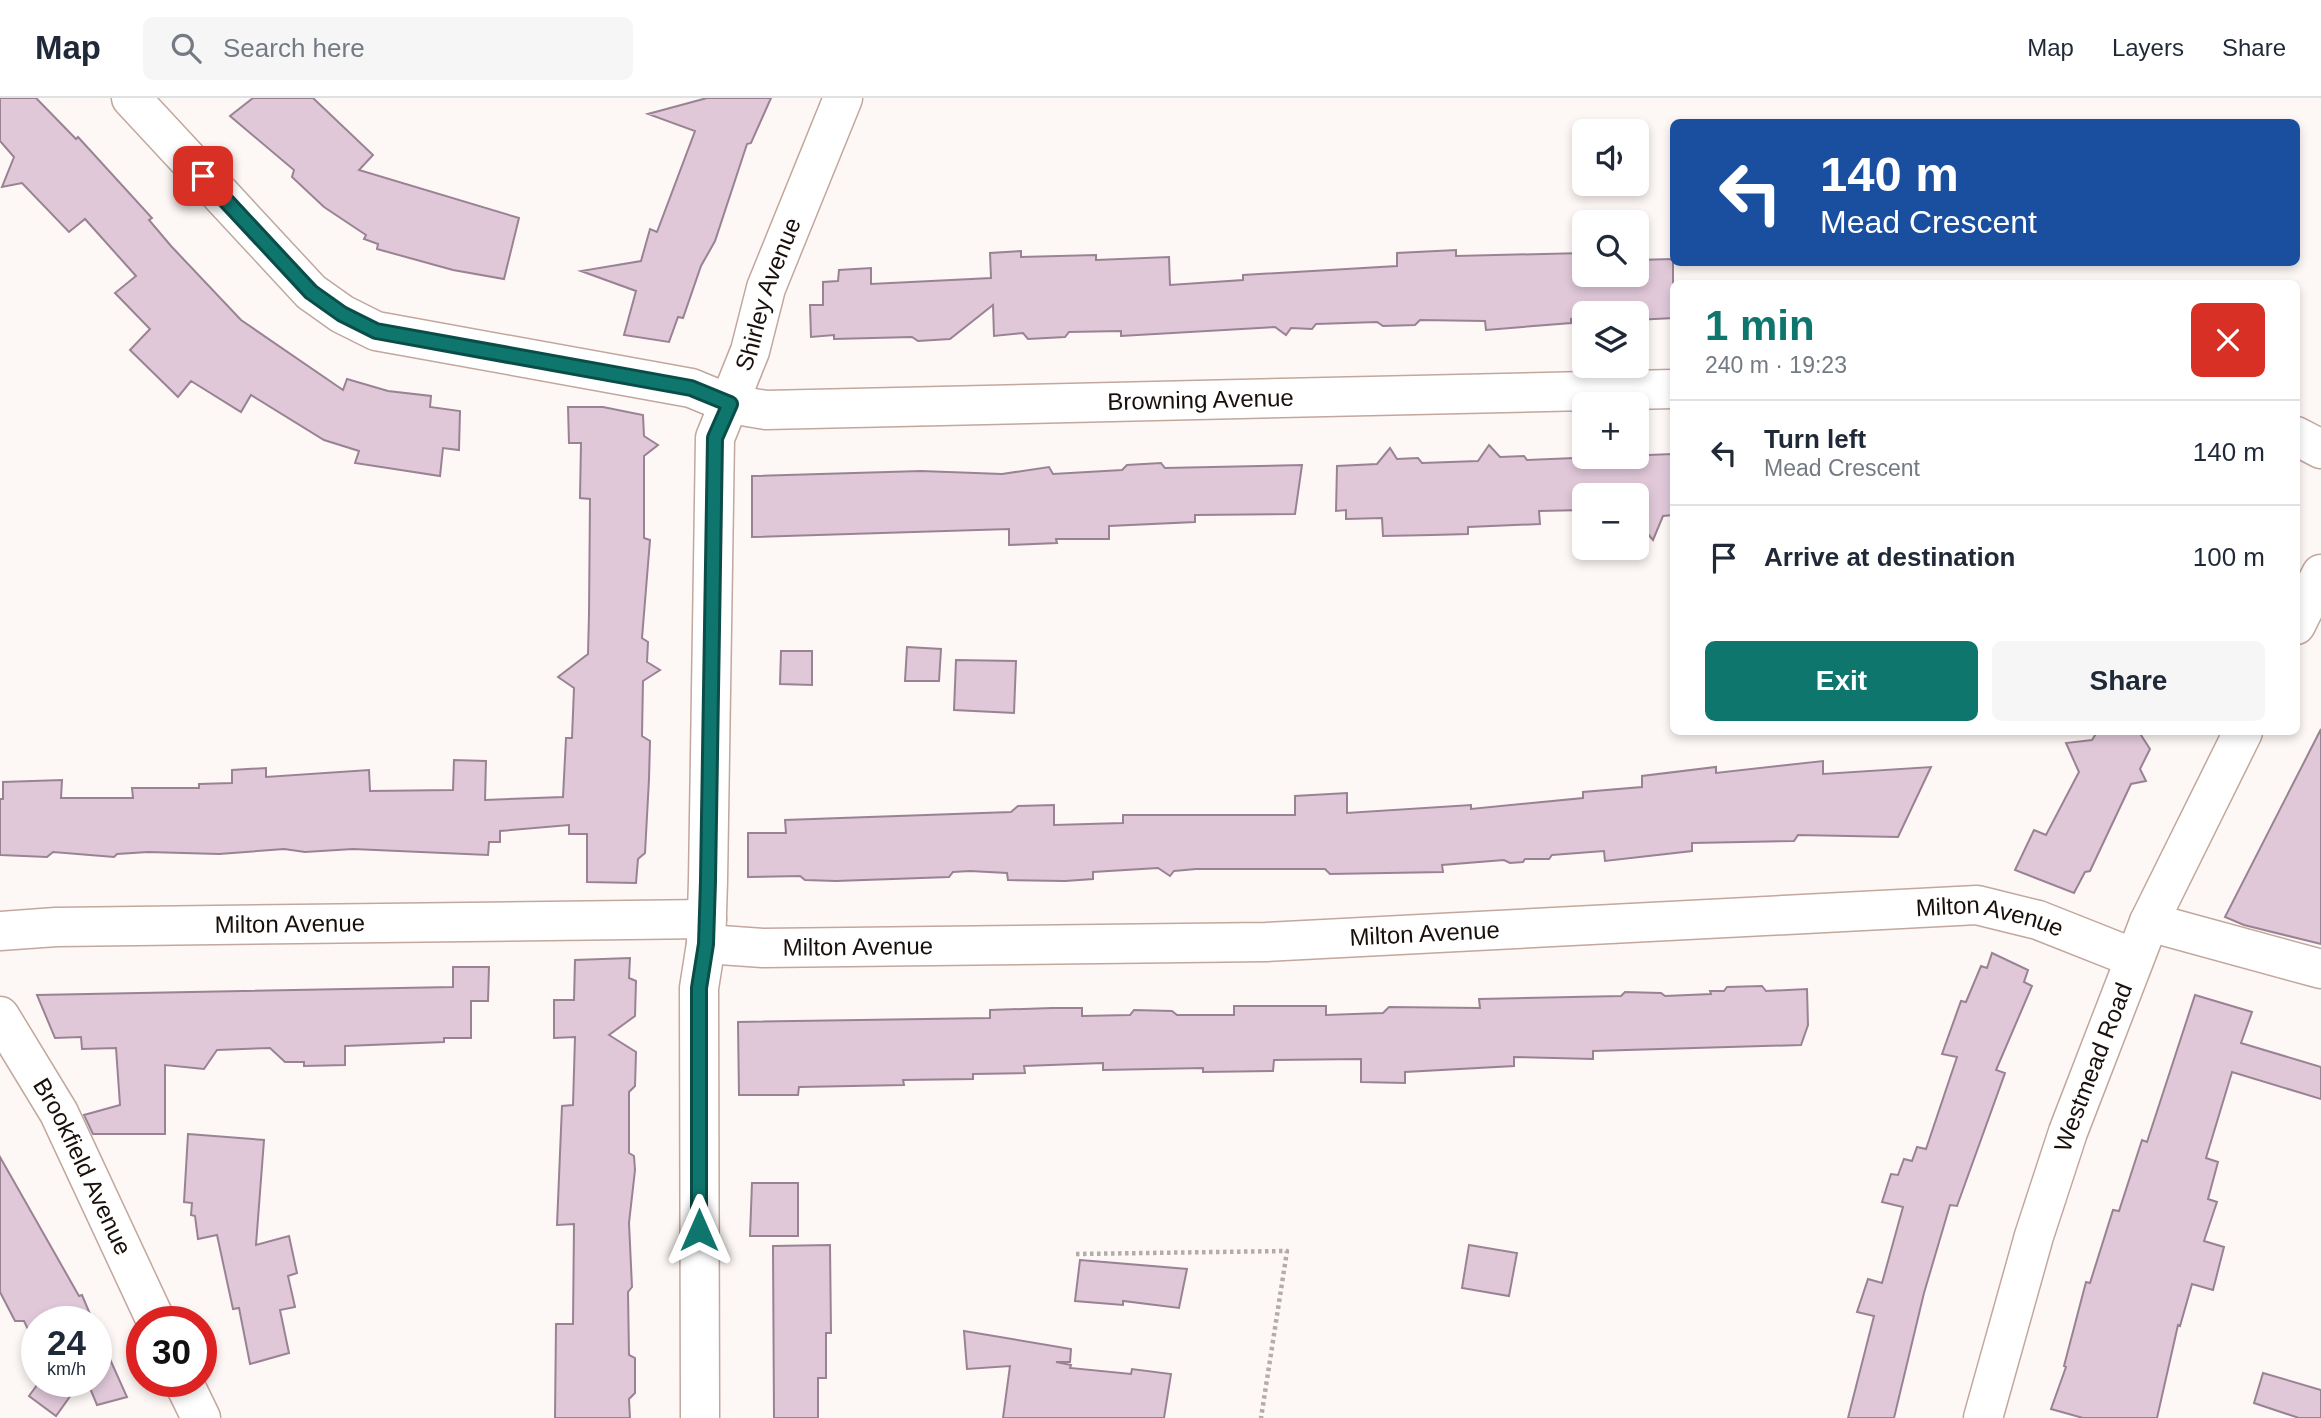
<!DOCTYPE html>
<html lang="en">
<head>
<meta charset="utf-8">
<style>
	:root { --surface:#fff; --page:#f6f6f7; --text:#1f2937; --muted:#747a83; --line:#e0e1e3; --accent:#0f766e }
	body { margin:0; font-family:Helvetica,sans-serif; background:var(--page); color:var(--text); height:100vh; display:flex; flex-direction:column; font-size:26px; white-space:nowrap }
	* { box-sizing:border-box; margin:0 }
	p { font-size:23px; color:var(--muted) }
	.icon { flex:none; width:38px; height:38px; fill:none; stroke:currentColor; stroke-width:2; stroke-linecap:round; stroke-linejoin:round }
	.map { position:relative; flex:1; overflow:hidden }
	.side { position:absolute; left:1670px; top:182px; width:630px; height:455px; display:flex; flex-direction:column; background:var(--surface); border-radius:10px; box-shadow:0 4px 10px #0003 }
	.side>* { flex:none }
	.top-card { position:absolute; left:1670px; top:21px; width:630px; height:147px; border-radius:10px; box-shadow:0 4px 10px #0003; background:#1a4fa0; color:#fff; overflow:hidden }
	.buttons { position:absolute; left:1572px; top:21px; display:grid; gap:14px }
	.buttons a { display:grid; place-items:center; width:77px; height:77px; border-radius:10px; background:var(--surface); box-shadow:0 4px 10px #0003; font-size:35px }
	.speed { position:absolute; left:21px; top:1208px; display:flex; gap:14px; font-size:35px; font-weight:700; text-align:center }
	.speed>* { display:grid; place-content:center; width:91px; height:91px; border-radius:50%; background:var(--surface); box-shadow:0 4px 10px #0003; line-height:1 }
	.speed small { font-size:18px; font-weight:400 }
	.speed .limit { border:10px solid #d22; background:#fff; color:#111 }
	.pin { position:absolute; display:grid; place-items:center; width:60px; height:60px; color:#fff; margin:-30px; border-radius:14px; box-shadow:0 4px 10px #0006 }
	.me { position:absolute; width:77px; margin:-38px; rotate:0deg; stroke-linejoin:round; filter:drop-shadow(0 0 5px #0008) }
	.turn { display:flex; align-items:center; gap:24px; height:147px; padding:0 35px; font-size:32px }
	.turn .icon { width:91px; height:91px; stroke-width:2.5 }
	.turn b { display:block; font-size:49px; line-height:60px }
	.round { display:grid; place-items:center; flex:none; width:74px; height:74px; border-radius:10px; background:var(--page) }
	.head { display:flex; align-items:center; justify-content:space-between; height:119px; padding:0 35px }
	h1 { font-size:42px; font-weight:700; line-height:52px; color:var(--accent) }
	.cta { display:flex; gap:14px; margin-top:auto; padding:14px 35px }
	.cta a { flex:1; height:80px; border-radius:10px; background:var(--accent); color:#fff; font-size:28px; font-weight:700; line-height:80px; text-align:center }
	.cta a+a { background:var(--page); color:var(--text) }
	ul { padding:0; list-style:none }
	li { display:flex; align-items:center; gap:21px; height:105px; padding:0 35px; border-top:2px solid var(--line) }
	li div { flex:1 }
	li b { display:block; font-size:26px }
	li em { font-style:normal }
	header { display:flex; align-items:center; gap:42px; box-sizing:border-box; height:98px; padding:0 35px; background:var(--surface); border-bottom:2px solid var(--line) }
	header strong { font-size:33px }
	nav { display:flex; gap:38px; margin-inline-start:auto; font-size:24px }
	.search { width:490px; height:63px; background:var(--page); display:flex; align-items:center; gap:18px; box-sizing:border-box; padding:0 24px; border-radius:10px; color:var(--muted); font-size:26px }
	.map>svg:first-child { display:block }
	.building { fill:#e0c8d9; stroke:#998393; stroke-width:2 }
	.lines { fill:none; stroke-linecap:round; stroke-linejoin:round }
	.minor-casing { stroke:#c2a79d; stroke-width:41 }
	.tertiary-casing { stroke:#c2a79d; stroke-width:41 }
	.path { stroke:#b3acaa; stroke-width:4.5; stroke-dasharray:3.5 3.5; stroke-linecap:butt }
	.minor { stroke:#fff; stroke-width:38 }
	.tertiary { stroke:#fff; stroke-width:38 }
	.route-casing { stroke:#0a4d48; stroke-width:18 }
	.route { stroke:#0f766e; stroke-width:12 }
	.labels { text-anchor:middle; stroke-width:5; stroke-linejoin:round; paint-order:stroke }
	.street-label { font-size:24px; fill:#19100c; stroke:#fff }
</style>
</head>
<body>
<header>
<strong>Map</strong>
<div class="search"><svg class="icon" aria-label="search" viewBox="0 0 24 24"><circle cx="10" cy="10" r="6"/><path d="M15 15l6 6"/></svg>Search here</div>
<nav><a>Map</a><a>Layers</a><a>Share</a></nav>
</header>
<div class="map">
<svg width="2321" height="1320" viewBox="0 0 2321 1320">
	<rect width="100%" height="100%" fill="#fdf7f5"/>
	<path class="building" d="M0 0H36L76 41 78 39 152 120 149 122 171 148 241 222 343 292 347 281 388 293 431 298 430 309 460 313 459 352 443 350 440 378 355 365 359 353 324 342 251 297 241 314 191 283 178 299 130 252 150 231 115 195 136 178 85 121 69 134 22 85 2 89 14 59 0 43Z
		M253 0H313L373 57 359 72 519 120 504 181 453 172 377 151 378 146 364 141 366 137 324 109 292 79 294 72 230 18Z
		M707 0H771L751 45 747 46 715 143 701 168 683 220 678 219 669 244 624 237 636 193 581 173 641 163 650 131 657 134 695 33 648 16Z
		M1456 152V158L1584 155V177H1636V162L1673 161V220L1636 222V215H1584V220L1571 221V225L1486 232 1485 223 1420 222 1415 227 1383 228 1377 224 1316 226 1312 231 1291 230 1286 237 1275 229 1121 238V233L1069 234 1065 239 1028 241 1023 235 994 238 993 207 950 241 918 243 912 239 834 241V237L811 239 810 207H823V184L838 183 839 172 871 170V186L991 180 990 155 1021 153V159L1096 157V162L1169 159 1170 187 1243 182V177L1397 168V155Z
		M568 309H603L643 317 644 338 658 347 644 358V440L650 442 642 540 648 544 647 564 660 572 643 583 642 638 650 643 649 681 645 755 638 761 636 785 587 784V736H569V727L500 733V744H489L488 757 353 751 305 754 284 751 219 756 148 754 117 756 114 759 53 754 47 759 0 757V701H3V684L62 682 61 700H133L132 690H199V686L232 685V672L266 670V679L369 672 370 693 453 692 454 662 486 663 485 702 563 699 566 640H572L574 590 558 579 588 556 589 516 590 401 580 400 581 345H569Z
		M1489 347 1500 359 1524 358 1527 362 1672 356 1673 417 1663 418 1653 442 1636 422V397H1584V412L1539 413 1540 426 1468 429V436L1432 437 1383 438 1382 420 1346 421V412L1336 413 1337 368 1377 366 1390 350 1397 361 1418 360 1422 365 1478 363Z
		M1161 365 1165 370 1302 367 1295 416 1195 417V424L1109 428V441H1056L1057 445 1009 447V431L752 439V378L921 373 1002 376 1049 369 1053 376 1122 372 1127 367Z
		M907 549 941 551 939 583H905Z
		M781 553H812V587L780 586Z
		M956 562 1016 563 1014 615 954 612Z
		M2321 631V846L2244 827 2225 819Z
		M2097 634H2139L2150 651 2140 671 2146 683 2131 686 2090 773 2085 774 2074 795 2015 772 2034 732 2046 737 2079 674 2066 645 2092 642Z
		M1823 663V676L1931 669 1898 739 1798 737 1794 743 1692 745V753L1605 763 1604 753 1552 757 1549 761H1525L1523 764 1510 765 1504 762 1442 767 1443 774 1330 776 1325 771H1196L1174 773 1170 778 1158 770 1093 774V781L1065 783 1008 782 1007 775 970 773 953 774 949 779 836 783 805 782 800 778 748 779V735H786L785 722 1011 714 1018 708 1054 707V727L1123 725V717H1295V698L1347 695V715L1471 707V711L1583 700V694L1642 689V678L1716 669V675Z
		M1992 855 2028 872 2024 884 2032 888 1996 972 2005 975 1957 1108 1950 1107 1924 1195 1894 1320H1848L1874 1218 1857 1214 1868 1181 1882 1185 1903 1109 1882 1104 1891 1076 1898 1077 1904 1061 1912 1063 1917 1049 1926 1051 1957 959 1942 956 1961 903 1966 904 1981 868 1987 870Z
		M630 860 629 880 636 883 635 918 609 937 636 954 635 988 629 994V1055L634 1058 635 1072 629 1125 632 1189 628 1194 629 1257 635 1260V1295L629 1301 630 1320H555L556 1226H573L574 1126 557 1127 562 1008 573 1007 575 939 554 940V902H574L575 862Z
		M453 869H489L488 903H471V940H444V944L345 948V967L304 968V964H285L270 950 217 952 204 971 165 967V1036H93L84 1017 120 1007 116 950 82 951 81 939 55 940 37 897 453 889Z
		M1762 888 1766 893 1807 891 1808 927 1801 947 1593 953V961L1514 959V968L1405 974V985L1361 984V961L1274 962 1273 973 1203 974V970L1103 972V965L1024 968 1025 975 973 976V981L903 982 904 987 799 989 798 997H739L738 924 990 920V912L1052 910H1082V918L1130 917 1134 912 1172 913 1177 917H1234V908H1326V917L1383 915 1389 909 1480 910 1479 901 1621 898 1625 894 1661 895 1665 898 1711 896 1710 893H1724L1727 889Z
		M2195 897 2252 914 2241 945 2321 969V1001L2232 974 2206 1060 2218 1064 2208 1101 2217 1104 2204 1143 2224 1149 2213 1192 2192 1186 2180 1228 2178 1227 2157 1320H2083L2051 1311 2066 1269 2064 1268 2086 1184 2090 1185 2113 1112 2119 1113 2142 1042 2147 1044Z
		M188 1036 264 1042 256 1147 289 1138 297 1175 288 1178 295 1209 280 1212 289 1255 250 1266 239 1210 233 1211 217 1137 198 1141 195 1118 191 1117 192 1105 184 1104Z
		M0 1059 79 1198 82 1197 93 1223H37V1250L24 1223H15L0 1194Z
		M752 1085H798V1138H750Z
		M830 1147 831 1235H826V1280H818V1320H774L773 1148Z
		M1469 1147 1517 1155 1509 1198 1462 1190Z
		M1080 1162 1187 1171 1179 1210 1123 1203V1207L1075 1203Z
		M96 1230 127 1299 97 1307 87 1283H96Z
		M964 1233 1071 1251 1070 1264H1056L1071 1267 1070 1270 1131 1276 1132 1271 1171 1276 1164 1320H1003L1010 1268 967 1271Z
		M2263 1275 2321 1292V1320H2299L2254 1305Z
		M40 1283H81L56 1318 29 1298Z"/>
	<g class="lines">
		<defs>
			<g id="minor">
				<path id="s1" d="M131 0 311 194 342 216 376 233 691 290 730 306 766 312 1673 291"/>
				<path d="M2296 338 2321 351"/>
				<path d="M2149 824 2321 871"/>
				<path id="s2" d="M0 833 56 829 707 821"/>
				<path id="s3" d="M706 846 763 850 1266 844 1977 807 2038 822 2134 860"/>
				<path id="s4" d="M0 918 59 1015 156 1223"/>
				<path d="M183 1283 201 1320"/>
				<path id="s5" d="M700 1320 699 890 706 846 708 783 715 340 750 253 766 190 843 0"/>
			</g>
			<g id="tertiary">
				<path d="M2296 527 2321 476"/>
				<path id="s6" d="M1983 1320 2034 1138 2068 1034 2149 824 2243 634"/>
			</g>
		</defs>
		<use href="#minor" class="minor-casing"/>
		<use href="#tertiary" class="tertiary-casing"/>
		<path class="path" d="M1076 1156 1287 1153 1261 1320"/>
		<use href="#minor" class="minor"/>
		<use href="#tertiary" class="tertiary"/>
	</g>
	<g class="lines">
		<defs>
			<path id="route" d="M203 78 311 194 342 216 376 233 691 290 730 306 715 340 708 783 706 846 699 890V1132"/>
		</defs>
		<use href="#route" class="route-casing"/>
		<use href="#route" class="route"/>
	</g>
	<g class="labels">
		<g class="street-label">
			<text dy="8" stroke="none"><textPath href="#s5" startOffset="1134">Shirley Avenue</textPath></text>
			<text dy="8" stroke="none"><textPath href="#s1" startOffset="1174">Browning Avenue</textPath></text>
			<text dy="8" stroke="none"><textPath href="#s3" startOffset="1286">Milton Avenue</textPath></text>
			<text dy="8" stroke="none"><textPath href="#s2" startOffset="290">Milton Avenue</textPath></text>
			<text dy="8" stroke="none"><textPath href="#s3" startOffset="719">Milton Avenue</textPath></text>
			<text dy="8" stroke="none"><textPath href="#s3" startOffset="152">Milton Avenue</textPath></text>
			<text dy="8" stroke="none"><textPath href="#s6" startOffset="368">Westmead Road</textPath></text>
			<text dy="8" stroke="none"><textPath href="#s4" startOffset="172">Brookfield Avenue</textPath></text>
		</g>
	</g>
</svg>
<div class="buttons">
<a><svg class="icon" aria-label="sound" viewBox="0 0 24 24"><path d="M4 9h4l5-4v14l-5-4H4zM17 9q2 3 0 6"/></svg></a>
<a><svg class="icon" aria-label="search" viewBox="0 0 24 24"><circle cx="10" cy="10" r="6"/><path d="M15 15l6 6"/></svg></a>
<a><svg class="icon" aria-label="layers" viewBox="0 0 24 24"><path d="M12 4l9 5-9 5-9-5zM3 14l9 5 9-5"/></svg></a>
<a>+</a>
<a>−</a>
</div>
<div class="speed"><div>24<small>km/h</small></div><div class="limit">30</div></div>
<div class="pin" style="left:203px;top:78px;background:#d93025"><svg class="icon" aria-label="arrive" viewBox="0 0 24 24"><path d="M6 21V4h12l-3 4 3 4H6"/></svg></div>
<svg class="me" style="left:699px;top:1132px" viewBox="-20 -20 40 40"><path d="M0-17L14 15 0 8-14 15z" fill="#0f766e" stroke="#fff" stroke-width="4"/></svg>
<div class="top-card">
<div class="turn"><svg class="icon" aria-label="left" viewBox="0 0 24 24"><path d="M17 20v-9H6M10 6l-5 5 5 5"/></svg><div><b>140 m</b>Mead Crescent</div></div>
</div>
<section class="side">
<div class="head"><div><h1>1 min</h1><p>240 m · 19:23</p></div><a class="round" style="background:#d93025;color:#fff"><svg class="icon" aria-label="close" viewBox="0 0 24 24"><path d="M6 6l12 12M18 6L6 18"/></svg></a></div>
<ul>
<li><svg class="icon" aria-label="left" viewBox="0 0 24 24"><path d="M17 20v-9H6M10 6l-5 5 5 5"/></svg><div><b>Turn left</b><p>Mead Crescent</p></div><em>140 m</em></li>
<li><svg class="icon" aria-label="arrive" viewBox="0 0 24 24"><path d="M6 21V4h12l-3 4 3 4H6"/></svg><div><b>Arrive at destination</b></div><em>100 m</em></li>
</ul>
<div class="cta"><a>Exit</a><a>Share</a></div>
</section>
</div>
</body>
</html>
